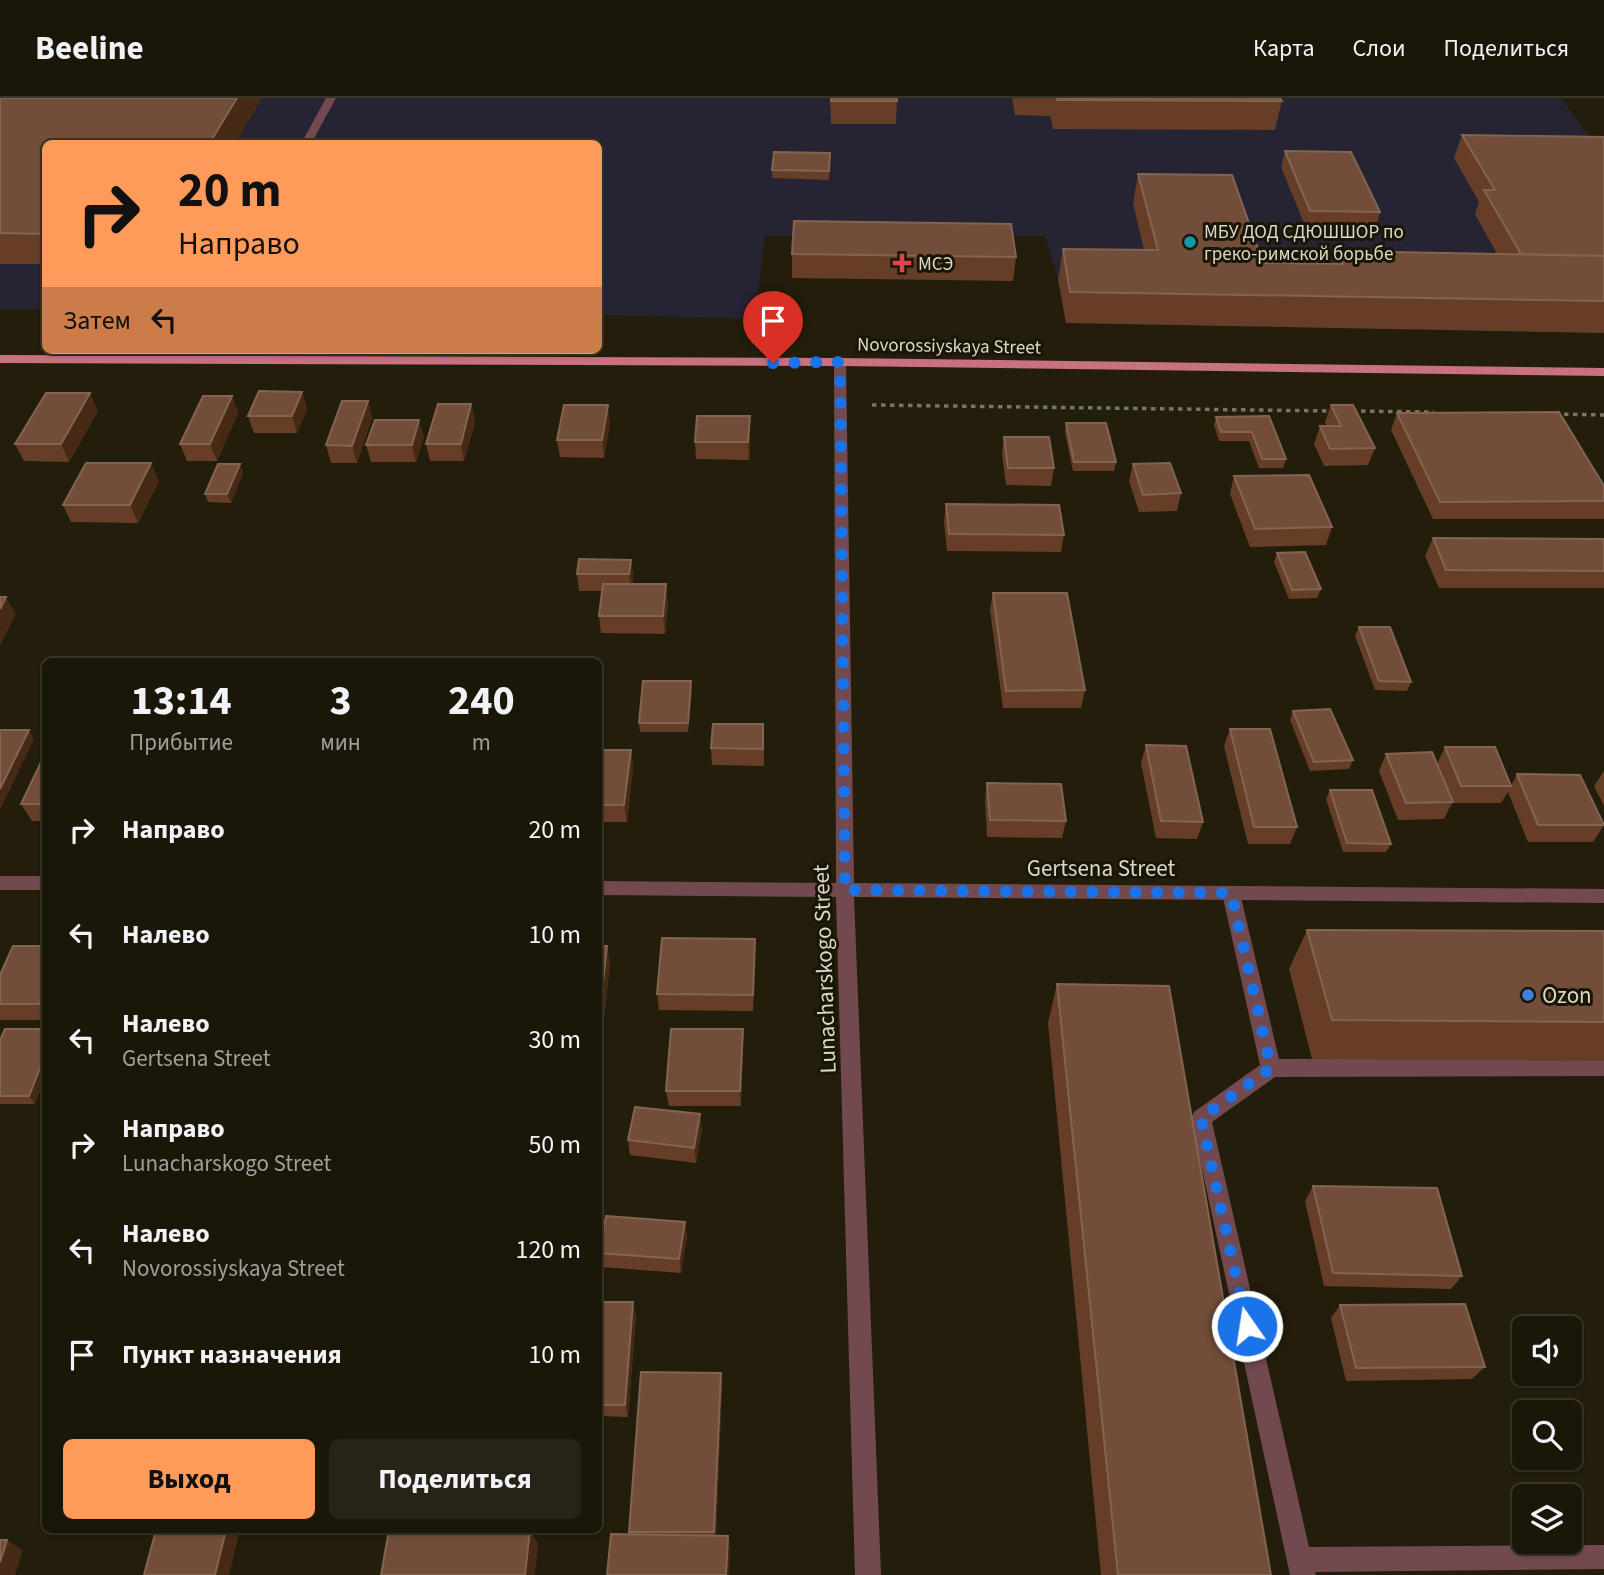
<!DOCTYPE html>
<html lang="ru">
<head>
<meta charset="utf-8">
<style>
	:root { --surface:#1a1608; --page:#272316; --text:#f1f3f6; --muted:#9f9f9c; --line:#383529; --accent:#ff9b5a }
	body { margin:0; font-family:"Source Sans 3",sans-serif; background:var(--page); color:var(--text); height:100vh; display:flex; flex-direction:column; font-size:26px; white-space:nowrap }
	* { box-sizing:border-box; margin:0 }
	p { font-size:23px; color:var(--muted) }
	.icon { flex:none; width:38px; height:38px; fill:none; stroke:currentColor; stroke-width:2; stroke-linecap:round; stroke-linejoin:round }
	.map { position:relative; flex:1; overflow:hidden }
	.panel { position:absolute; left:42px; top:560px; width:560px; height:875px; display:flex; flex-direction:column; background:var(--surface); border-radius:10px; box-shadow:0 2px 5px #0004,0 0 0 2px var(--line) }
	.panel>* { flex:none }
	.top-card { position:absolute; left:42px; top:42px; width:560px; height:214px; border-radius:10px; box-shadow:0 2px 5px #0004,0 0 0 2px var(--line); background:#ff9b5a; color:#111; overflow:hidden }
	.buttons { position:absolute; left:1512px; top:1218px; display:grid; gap:14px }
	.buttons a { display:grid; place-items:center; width:70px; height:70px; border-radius:10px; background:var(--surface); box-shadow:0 2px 5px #0004,0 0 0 2px var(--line); font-size:35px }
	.pin { position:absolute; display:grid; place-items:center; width:60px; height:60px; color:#fff; margin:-72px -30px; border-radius:50% 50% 50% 0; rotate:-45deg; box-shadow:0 0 7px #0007 }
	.pin .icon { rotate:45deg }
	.me { position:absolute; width:77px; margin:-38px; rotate:347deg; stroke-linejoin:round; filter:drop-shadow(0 0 5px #0008) }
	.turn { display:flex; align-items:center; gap:24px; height:147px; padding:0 21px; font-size:32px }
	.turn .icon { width:91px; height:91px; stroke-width:2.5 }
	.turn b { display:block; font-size:49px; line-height:60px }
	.then { display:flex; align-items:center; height:66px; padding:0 21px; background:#0003; gap:14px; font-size:26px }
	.eta { display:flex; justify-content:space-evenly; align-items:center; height:119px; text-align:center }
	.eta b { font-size:42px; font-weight:700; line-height:49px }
	.primary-button { display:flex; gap:14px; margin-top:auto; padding:14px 21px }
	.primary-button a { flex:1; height:80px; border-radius:10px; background:var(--accent); color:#111; font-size:28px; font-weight:700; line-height:80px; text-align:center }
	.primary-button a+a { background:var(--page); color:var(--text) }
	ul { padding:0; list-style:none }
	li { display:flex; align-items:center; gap:21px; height:105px; padding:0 21px }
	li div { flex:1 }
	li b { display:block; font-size:26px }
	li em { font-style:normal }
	header { display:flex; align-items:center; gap:42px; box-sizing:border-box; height:98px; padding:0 35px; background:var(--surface); border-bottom:2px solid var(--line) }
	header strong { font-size:33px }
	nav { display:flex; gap:38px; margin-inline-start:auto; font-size:24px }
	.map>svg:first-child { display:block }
	.industrial { fill:#262333 }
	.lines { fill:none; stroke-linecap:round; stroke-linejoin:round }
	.path { stroke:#797565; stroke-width:3.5; stroke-dasharray:4.5 4.5; stroke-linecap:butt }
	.lane { fill:#734950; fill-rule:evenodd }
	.street { fill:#734950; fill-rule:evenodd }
	.primary { fill:#c87180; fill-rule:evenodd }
	.wall { fill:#663e28 }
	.shaded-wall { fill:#462a15 }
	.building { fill:#724e3a; stroke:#826450; stroke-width:2 }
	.route { stroke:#1a73e8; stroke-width:12; stroke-dasharray:0 21.6 }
	.culture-dot { fill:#0f9aa8; stroke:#1a1504; stroke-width:2.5 }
	.health-dot { fill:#e0444e; stroke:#1a1504; stroke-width:2.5 }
	.shop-dot { fill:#3f7fe0; stroke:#1a1504; stroke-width:2.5 }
	.labels { text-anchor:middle; stroke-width:6; stroke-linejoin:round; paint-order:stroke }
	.far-poi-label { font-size:19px; fill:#dad7cb; stroke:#1a1504; text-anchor:start }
	.far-street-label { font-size:19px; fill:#dad7cb; stroke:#1a1504 }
	.street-label { font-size:23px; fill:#dad7cb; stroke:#1a1504 }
	.poi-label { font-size:23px; fill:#dad7cb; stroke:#1a1504; text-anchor:start }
</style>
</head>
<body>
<header>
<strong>Beeline</strong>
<nav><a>Карта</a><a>Слои</a><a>Поделиться</a></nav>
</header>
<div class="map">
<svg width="1604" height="1477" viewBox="0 0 1604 1477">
	<rect width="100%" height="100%" fill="#231e0b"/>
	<path class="industrial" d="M0 0H1561L1604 58V235L1066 225 1058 181 1045 138H765L755 221 599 217 598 46H46L45 211H0Z"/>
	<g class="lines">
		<path class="path" d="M872 307 1333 313
			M1352 313 1434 314
			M1555 316 1604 317"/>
		<path class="lane" d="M326 0H336L311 46H301Z
			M194 252H206L200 265H192L190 262Z
			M1231 788 1237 790 1240 795 1279 961 1604 960V978L1275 979 1212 1024 1309 1449 1604 1447V1471L1315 1474 1316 1477H1290L1191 1020 1194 1014 1260 967 1222 795 1225 790Z"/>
		<path class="street" d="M840 260 846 264 854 785 1604 791V805L854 799 881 1477H855L836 799 598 797V783L836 785 834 264Z
			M0 778H46V792H0Z"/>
		<path class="primary" d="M0 257 840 260 1604 270V278L840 268 0 265Z"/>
	</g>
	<path class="wall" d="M0 0 46 46V166H0Z
		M830 0H897L896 26H831Z
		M1012 0H1280L1282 3 1275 32 1053 31 1050 18 1015 17Z
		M1462 37 1604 39V235L1066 225 1058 181 1063 151 1144 152 1133 105 1138 76 1263 165 1334 166 1338 153 1497 156 1475 116 1479 104 1454 60Z
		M1285 53 1380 114 1375 131 1306 130 1281 69Z
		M830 55 829 82 772 80V72Z
		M792 156 1016 159 1013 183 792 180Z
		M302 294 307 311 297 335H254L248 318Z
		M232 298 238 315 217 363H187L180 346Z
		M368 303 372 320 357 365H331L326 347Z
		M471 306 475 324 464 363H430L426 346Z
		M1331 307 1375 350 1368 367 1324 368 1314 346 1320 328H1327L1325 324Z
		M98 313 69 364 24 363 15 346Z
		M1397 315 1604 388V421H1433L1391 332Z
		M750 318V336L749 362 696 361 695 344Z
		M1269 318 1286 361 1283 370H1259L1249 343H1219L1214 327 1216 319Z
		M610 324 604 360 560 359 557 342Z
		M1066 325 1116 364 1114 373H1073L1065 334Z
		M424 339 416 364H371L366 347Z
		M1004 339 1054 370 1051 388 1006 387 1002 356Z
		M1133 366 1181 395 1177 413 1139 414 1129 383Z
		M243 375 231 405 208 404 205 396Z
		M1234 378 1332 429 1326 447 1250 449 1230 396Z
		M159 383 138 425 71 424 63 407Z
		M946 406 1064 437 1061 454 947 453 944 424Z
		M1433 440 1604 441V490H1439L1425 458Z
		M1277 455 1321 491 1317 500 1289 501 1274 464Z
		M631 462 633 479 632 486 668 504 665 536 601 535 599 518 602 493H579L577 476Z
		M993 495 1085 592 1081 610H1003L990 512Z
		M1359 529 1411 584 1407 593 1375 592 1355 538Z
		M692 592 688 634H640L639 625Z
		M1293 613 1353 662 1349 671 1310 673 1290 622Z
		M1230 631 1297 729 1290 746H1248L1224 648Z
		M764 644V668L712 667 711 650Z
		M1146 647 1203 724 1197 741 1156 740 1141 665Z
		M1445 649 1511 688 1517 676 1604 727 1593 744H1528L1508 694 1501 705H1452L1444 721 1398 722 1379 673 1386 656 1437 666Z
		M598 652H631L633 670 627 724H598Z
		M46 656V723H32L21 706Z
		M1604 673V708L1594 688Z
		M987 685 1066 723 1062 740 987 739 985 702Z
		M1330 692 1391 746 1386 754H1343L1326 701Z
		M1307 832 1604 833V963L1312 961 1289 871Z
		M755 841V857L753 913 659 912 657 896Z
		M46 848V922H0V877Z
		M598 848 610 865 604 920H598Z
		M1057 886 1271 1477H1101L1048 925Z
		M743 931V947L741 1008H669L666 993Z
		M0 942 35 1006H0Z
		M702 1031 696 1065 630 1057 628 1042Z
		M1313 1088 1462 1178 1451 1191 1324 1188 1305 1103Z
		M685 1124 687 1138 681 1175 602 1169 599 1155Z
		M598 1204 636 1217 628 1319 598 1318Z
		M1340 1207 1485 1269 1472 1281 1346 1283 1331 1220Z
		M721 1275 722 1287 716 1438H728L730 1453 630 1437 629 1434Z"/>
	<path class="shaded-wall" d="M237 0H262L235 46H209Z
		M302 294 307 311 297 335 292 318Z
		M90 295 98 313 69 364 61 346Z
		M232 298 238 315 217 363 210 346Z
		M368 303 372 320 357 365 352 348Z
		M471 306 475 324 464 363 461 346Z
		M608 307 610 324 604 360 602 342Z
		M750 318V336L749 362 748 344Z
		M419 322 424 339 416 364 412 347Z
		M151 365 159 383 138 425 130 407Z
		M240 366 243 375 231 405 227 396Z
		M631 462 633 479 631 493 629 476Z
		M666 486 668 504 665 536 663 518Z
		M6 499 16 516 0 548V511Z
		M691 583 692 592 688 634V625Z
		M29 632 34 641 0 712V691Z
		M631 652 633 670 627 724 624 707Z
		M755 841V857L753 913V897Z
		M607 848 610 865 604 920 601 904Z
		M46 891V915L39 906Z
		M743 931V947L741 1008 740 993Z
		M46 955V978L35 1006 29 998Z
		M700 1016 702 1031 696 1065 694 1050Z
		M685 1124 687 1138 681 1175 679 1161Z
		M633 1204 636 1217 628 1319 625 1307Z
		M721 1275 722 1287 716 1444 714 1434Z
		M226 1432H240L229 1477H215Z
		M530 1432 538 1446 535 1477H525Z
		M728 1438 730 1453 729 1477H726Z
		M7 1442 23 1452 15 1477H0V1464Z"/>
	<path class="building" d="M0 0H237L209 46H46V136L0 135Z
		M831 0H897V3H831Z
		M1057 0H1280L1282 3 1057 2Z
		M1462 37 1604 39V158L1521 156 1484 92H1495Z
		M1285 53 1351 54 1380 114 1310 113Z
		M774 54 830 55 829 73 772 72Z
		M1138 76 1232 77 1263 165 1343 166 1338 153 1604 158V203L1070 194 1063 151 1158 152Z
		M794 123 1011 126 1016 159 792 156Z
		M259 293 302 294 292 318H248Z
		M46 295H90L61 346H15Z
		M203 298H232L210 346H180Z
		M342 303H368L352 348 326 347Z
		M438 306H471L461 346H426Z
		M564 307H608L602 342H557Z
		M1331 307H1353L1375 350 1330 351 1320 328H1341Z
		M1559 314 1604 388V403L1440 404 1397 315Z
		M697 318H750L748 344H695Z
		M1269 318 1286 361H1262L1252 334H1221L1216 319Z
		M375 322H419L412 347H366Z
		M1066 325H1106L1116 364H1074Z
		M1004 339H1049L1054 370H1008Z
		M86 365H151L130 407H63Z
		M1170 365 1181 395 1143 397 1133 366Z
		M218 366H240L227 396H205Z
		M1309 377 1332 429 1255 431 1234 378Z
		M946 406 1059 407 1064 437 949 436Z
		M1433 440 1604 441V473L1446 472Z
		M1305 454 1321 491 1292 492 1277 455Z
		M579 461 631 462 629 476H577Z
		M603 486H666L663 518H599Z
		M993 495H1067L1085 592 1006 593Z
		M0 499H6L0 511Z
		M1359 529H1390L1411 584 1379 583Z
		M643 583H691L688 625H639Z
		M1330 611 1353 662 1314 664 1293 613Z
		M713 626H763V651L711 650Z
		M1230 631H1270L1297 729H1254Z
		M0 632H29L0 691Z
		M1146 647 1186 648 1203 724 1161 723Z
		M1445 649H1495L1511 688H1461Z
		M598 652H631L624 707H598Z
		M1432 654 1453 704 1406 705 1386 656Z
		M45 656 46 706H21Z
		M1517 676 1580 677 1604 727H1538Z
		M987 685 1061 686 1066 723 990 722Z
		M1330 692H1372L1391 746 1347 745Z
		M1307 832 1604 833V924L1332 922Z
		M662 840 755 841 753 897 657 896Z
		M13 848H46V891L39 906H0V877Z
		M598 848H607L601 904H598Z
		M1057 886 1169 888 1271 1477H1118Z
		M5 931H46V955L29 998H0V942Z
		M671 931H743L740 993H666Z
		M635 1009 700 1016 694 1050 628 1042Z
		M1313 1088 1437 1090 1462 1178 1333 1175Z
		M606 1118 685 1124 679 1161 599 1155Z
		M598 1204H633L625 1307H598Z
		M1465 1206 1485 1269 1356 1270 1340 1207Z
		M641 1274 721 1275 714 1434H629Z
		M156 1432H226L215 1477H144Z
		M389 1432H530L525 1477H381Z
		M611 1436 728 1438 726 1477H607Z
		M0 1442H7L0 1464Z"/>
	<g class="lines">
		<path class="route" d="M773 265 840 264 845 792 1231 795 1271 970 1201 1020 1247 1228"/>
	</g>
	<circle class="culture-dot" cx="1190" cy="144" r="7"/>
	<path class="health-dot" d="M898.5 154.5h7v7h7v7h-7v7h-7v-7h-7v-7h7z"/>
	<circle class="shop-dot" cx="1528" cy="897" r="7"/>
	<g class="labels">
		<g class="far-poi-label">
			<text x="1204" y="140">МБУ ДОД СДЮШШОР по<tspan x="1204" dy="22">греко-римской борьбе</tspan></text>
			<text x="918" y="172">МСЭ</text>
		</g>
		<g class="far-street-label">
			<text transform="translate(949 247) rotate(1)" y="7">Novorossiyskaya Street</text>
		</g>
		<g class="street-label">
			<text x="1101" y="778">Gertsena Street</text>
			<text transform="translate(824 871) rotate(-92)" y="8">Lunacharskogo Street</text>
		</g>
		<g class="poi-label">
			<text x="1542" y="905">Ozon</text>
		</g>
	</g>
</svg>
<div class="buttons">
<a><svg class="icon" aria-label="sound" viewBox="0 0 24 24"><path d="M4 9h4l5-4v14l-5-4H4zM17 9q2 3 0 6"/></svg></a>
<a><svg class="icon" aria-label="search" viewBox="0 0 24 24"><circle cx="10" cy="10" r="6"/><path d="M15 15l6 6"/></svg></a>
<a><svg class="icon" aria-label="layers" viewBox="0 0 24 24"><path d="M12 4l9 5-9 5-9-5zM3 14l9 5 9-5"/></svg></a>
</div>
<div class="pin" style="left:773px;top:265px;background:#d93025"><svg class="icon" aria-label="arrive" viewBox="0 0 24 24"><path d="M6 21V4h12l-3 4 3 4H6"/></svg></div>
<svg class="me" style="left:1247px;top:1228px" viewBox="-20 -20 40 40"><circle r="17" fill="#1a73e8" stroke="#fff" stroke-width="3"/><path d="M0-11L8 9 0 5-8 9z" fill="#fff"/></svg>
<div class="top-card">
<div class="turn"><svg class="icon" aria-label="right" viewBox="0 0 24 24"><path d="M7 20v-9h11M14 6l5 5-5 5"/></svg><div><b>20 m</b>Направо</div></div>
<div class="then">Затем<svg class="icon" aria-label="left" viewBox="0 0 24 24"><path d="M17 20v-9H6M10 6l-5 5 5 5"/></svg></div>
</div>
<section class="panel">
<div class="eta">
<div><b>13:14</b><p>Прибытие</p></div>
<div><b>3</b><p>мин</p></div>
<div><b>240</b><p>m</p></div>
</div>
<ul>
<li><svg class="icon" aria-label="right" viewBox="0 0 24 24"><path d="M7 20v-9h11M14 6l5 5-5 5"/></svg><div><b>Направо</b></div><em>20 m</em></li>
<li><svg class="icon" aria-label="left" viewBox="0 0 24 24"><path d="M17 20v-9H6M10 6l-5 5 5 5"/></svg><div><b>Налево</b></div><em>10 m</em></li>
<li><svg class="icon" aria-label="left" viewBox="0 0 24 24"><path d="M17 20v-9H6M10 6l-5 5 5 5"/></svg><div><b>Налево</b><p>Gertsena Street</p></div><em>30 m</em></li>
<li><svg class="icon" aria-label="right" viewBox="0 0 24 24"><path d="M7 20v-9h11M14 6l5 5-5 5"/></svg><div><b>Направо</b><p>Lunacharskogo Street</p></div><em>50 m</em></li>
<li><svg class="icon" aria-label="left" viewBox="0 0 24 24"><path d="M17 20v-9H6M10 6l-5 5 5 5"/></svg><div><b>Налево</b><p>Novorossiyskaya Street</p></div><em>120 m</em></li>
<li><svg class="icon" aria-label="arrive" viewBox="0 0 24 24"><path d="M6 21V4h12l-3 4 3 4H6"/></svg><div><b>Пункт назначения</b></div><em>10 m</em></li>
</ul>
<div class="primary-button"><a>Выход</a><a>Поделиться</a></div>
</section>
</div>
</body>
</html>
